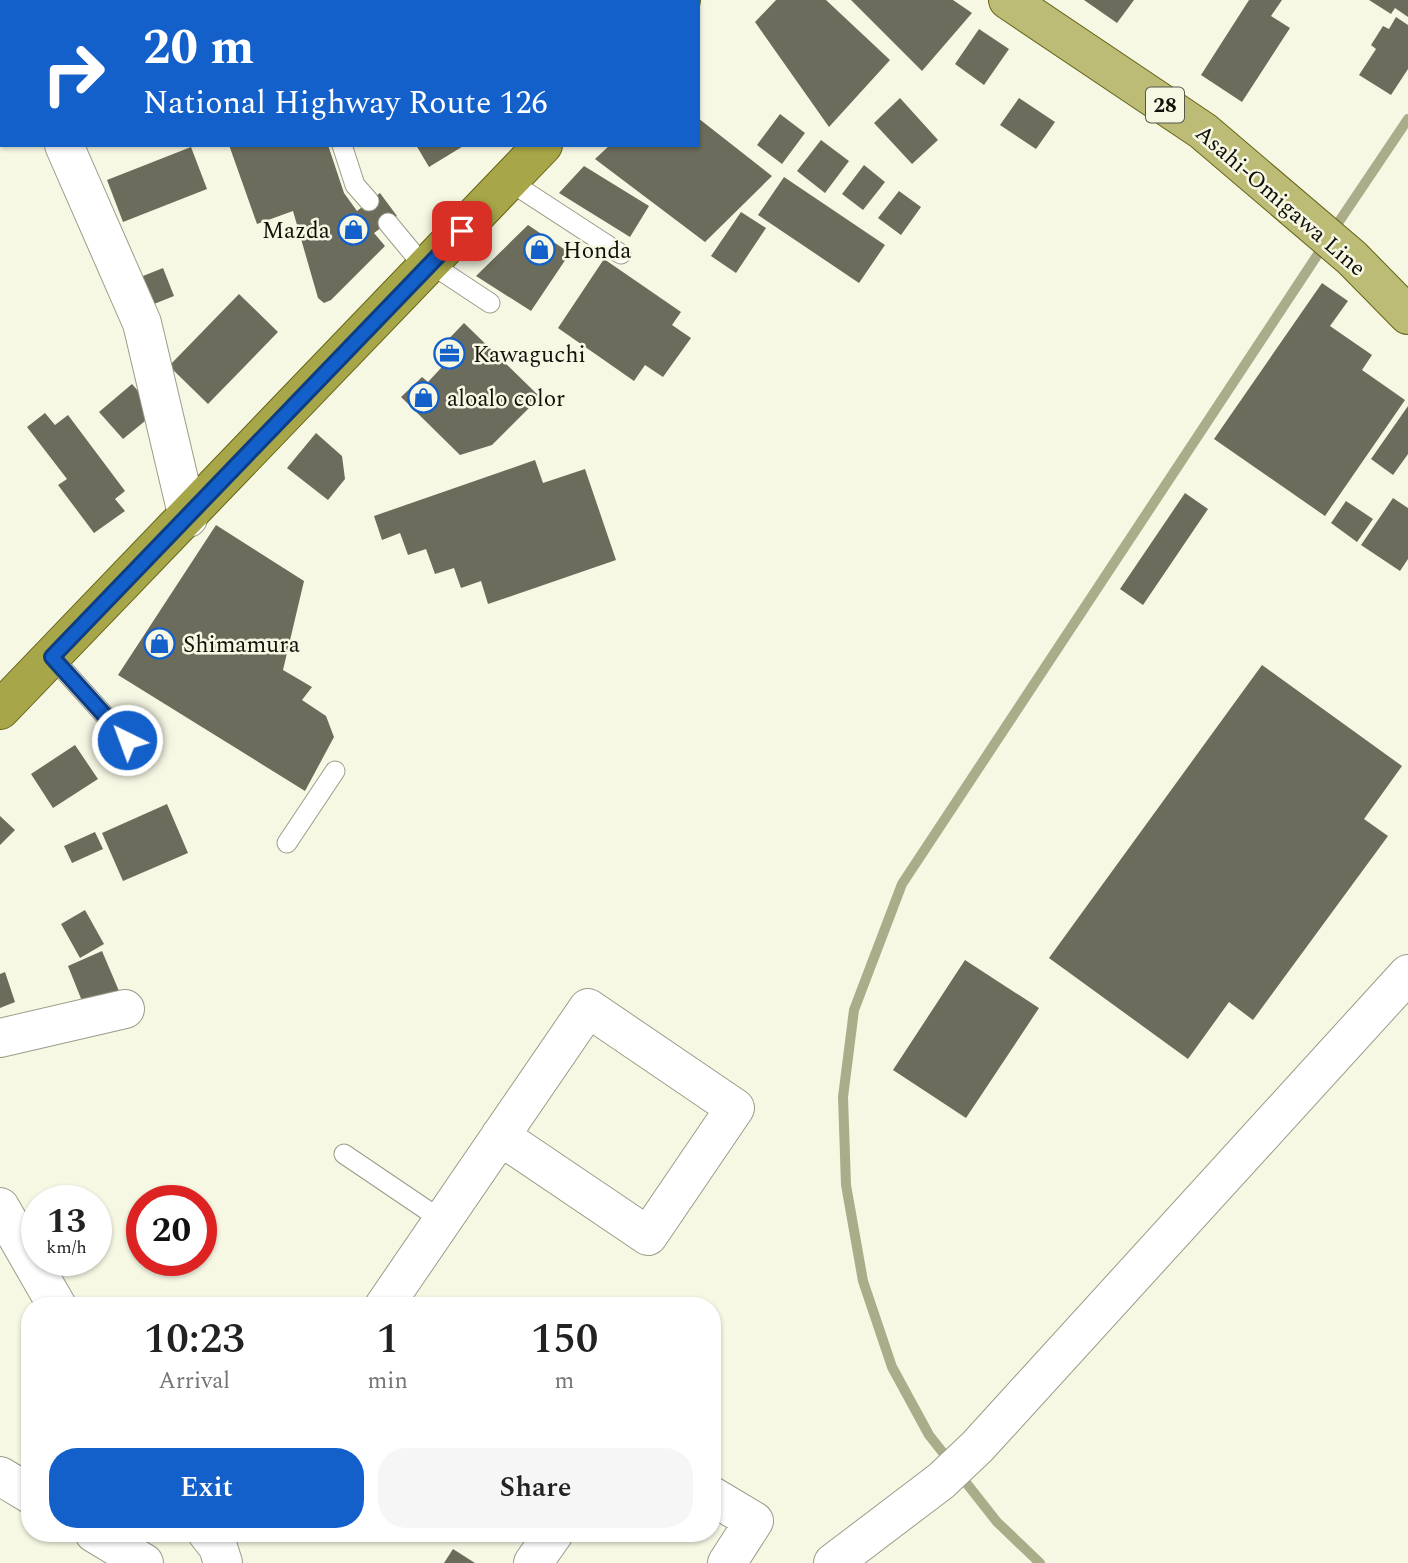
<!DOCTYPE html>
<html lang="en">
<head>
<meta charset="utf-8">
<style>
	:root { --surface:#fff; --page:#f6f6f6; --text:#222; --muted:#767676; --accent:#1460cb }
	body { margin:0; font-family:Spectral,serif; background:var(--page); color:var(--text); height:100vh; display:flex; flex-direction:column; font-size:26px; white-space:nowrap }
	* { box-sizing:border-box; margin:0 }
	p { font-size:23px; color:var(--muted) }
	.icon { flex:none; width:38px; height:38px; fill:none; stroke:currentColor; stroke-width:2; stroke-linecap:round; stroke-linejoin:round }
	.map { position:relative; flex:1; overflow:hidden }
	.side { position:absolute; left:21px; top:1297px; width:700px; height:245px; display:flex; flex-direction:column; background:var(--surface); border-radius:28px; box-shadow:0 2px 5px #0004 }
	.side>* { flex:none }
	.hud { position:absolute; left:0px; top:0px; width:700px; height:147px; box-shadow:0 2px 5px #0004; background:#1460cb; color:#fff; overflow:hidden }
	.speed { position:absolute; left:21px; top:1185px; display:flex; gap:14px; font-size:35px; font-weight:700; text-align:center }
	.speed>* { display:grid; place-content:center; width:91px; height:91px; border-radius:50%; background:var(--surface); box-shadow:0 2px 5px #0004; line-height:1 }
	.speed small { font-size:18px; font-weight:400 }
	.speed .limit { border:10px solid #d22; background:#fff; color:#111 }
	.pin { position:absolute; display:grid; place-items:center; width:60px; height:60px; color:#fff; margin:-30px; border-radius:14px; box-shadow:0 4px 10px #0006 }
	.me { position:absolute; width:77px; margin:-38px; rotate:318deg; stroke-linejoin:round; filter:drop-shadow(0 0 5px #0008) }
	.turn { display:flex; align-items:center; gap:24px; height:147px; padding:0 28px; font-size:32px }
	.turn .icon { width:91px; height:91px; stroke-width:2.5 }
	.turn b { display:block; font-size:49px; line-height:60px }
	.eta { display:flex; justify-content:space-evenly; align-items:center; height:119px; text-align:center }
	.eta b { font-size:42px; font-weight:600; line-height:49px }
	.button { display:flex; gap:14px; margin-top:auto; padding:14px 28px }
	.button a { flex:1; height:80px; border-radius:28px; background:var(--accent); color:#fff; font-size:28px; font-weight:600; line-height:80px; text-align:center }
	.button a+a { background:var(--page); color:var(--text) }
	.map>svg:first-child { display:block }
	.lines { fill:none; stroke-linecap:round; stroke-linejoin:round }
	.stream { stroke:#abac89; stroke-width:10 }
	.building { fill:#6b6c5b }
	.service-casing { stroke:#9b9b89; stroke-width:21 }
	.minor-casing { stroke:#9b9b89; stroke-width:40 }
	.tertiary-casing { stroke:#9b9b89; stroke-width:40 }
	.primary-casing { stroke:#646315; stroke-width:40 }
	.trunk-casing { stroke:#646315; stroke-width:40 }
	.service { stroke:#fff; stroke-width:19 }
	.minor { stroke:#fff; stroke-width:38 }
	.tertiary { stroke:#fff; stroke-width:38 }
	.primary { stroke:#bdbc76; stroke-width:38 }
	.trunk { stroke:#a7a648; stroke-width:38 }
	.route-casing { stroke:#0d3e84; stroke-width:18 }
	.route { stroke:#1460cb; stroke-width:12 }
	.labels { text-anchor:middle; stroke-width:5; stroke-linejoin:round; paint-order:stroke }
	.shield { fill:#f7f8e4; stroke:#56564b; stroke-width:2 }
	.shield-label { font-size:21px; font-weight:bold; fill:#11110a }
	.street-label { font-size:23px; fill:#11110a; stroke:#f7f8e4 }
	.poi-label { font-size:23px; fill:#11110a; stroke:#f7f8e4; text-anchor:start }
</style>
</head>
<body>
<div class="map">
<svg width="1408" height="1563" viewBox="0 0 1408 1563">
	<rect width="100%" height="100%" fill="#f7f8e4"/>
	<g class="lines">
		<path class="stream" d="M1332 232 1408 119
			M951 1463 929 1435 892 1367 863 1281 846 1185 843 1097 854 1010 902 884 1324 245
			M960 1475 997 1522 1040 1563"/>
	</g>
	<path class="building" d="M776 0H826L890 60 829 127 755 22Z
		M851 0H953L972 13 922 71Z
		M1084 0H1134L1117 23Z
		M1249 0H1282L1271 16 1290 28 1242 102 1201 75Z
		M1369 0H1408V17L1395 8 1391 14Z
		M1396 17 1408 25V69L1391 95 1359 75 1376 49 1371 45 1383 26 1389 29Z
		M979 29 1009 49 984 85 955 64Z
		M900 98 938 140 912 164 874 123Z
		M1019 98 1055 122 1036 149 1000 125Z
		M780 114 805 133 782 164 757 145Z
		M698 118 772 176 705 242 595 159 610 145H698Z
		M821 140 849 161 825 193 797 171Z
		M229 145H328L344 193 357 211 380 193 397 216 374 233 385 246 331 300 324 303 318 298 293 211 257 224Z
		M416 145H465L429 167Z
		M191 147 207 189 123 222 107 180Z
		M864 165 885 182 863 210 842 194Z
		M584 166 649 206 630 237 559 193Z
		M784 177 885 245 859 283 758 215Z
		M899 191 921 207 901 235 878 218Z
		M741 212 766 228 736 273 711 256Z
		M528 225 570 253 531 311 476 276Z
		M604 259 681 312 672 325 691 338 663 377 645 365 634 381 558 328Z
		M163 268 174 296 149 306 138 278Z
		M1322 283 1348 301 1330 326 1372 355 1362 370 1405 400 1325 516 1214 439Z
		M239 294 278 332 208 404 169 366Z
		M464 323 540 397 492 445 460 455 401 397 422 377 428 382 441 368 439 349Z
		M132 384 156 412 123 439 99 412Z
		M1408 406V454L1393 475 1371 459Z
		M45 413 55 425 68 415 125 491 115 499 125 511 94 533 58 485 67 479 27 427Z
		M316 433 342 456 345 479 328 500 287 468Z
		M535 460 543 483 585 469 616 560 488 604 481 581 461 588 454 568 435 574 426 549 408 555 400 533 382 540 374 516Z
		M1185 493 1208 509 1143 605 1120 589Z
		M1393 498 1408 508V559L1400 571 1361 545Z
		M1346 501 1373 519 1357 542 1331 523Z
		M216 525 304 581 283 670 312 687 302 700 326 716 334 737 305 791 118 675Z
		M1262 665 1402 766 1364 819 1388 836 1253 1020 1229 1002 1188 1059 1049 958Z
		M75 745 98 779 53 808 31 774Z
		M167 804 188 853 123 881 102 833Z
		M0 816 15 830 0 845Z
		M95 832 103 849 72 863 64 846Z
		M85 910 104 944 80 958 61 924Z
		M102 951 119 991 84 1006 68 966Z
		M965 960 1039 1008 966 1118 893 1070Z
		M5 972 15 1002 0 1008V974Z
		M453 1549 475 1563H444Z"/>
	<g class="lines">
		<defs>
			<path id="service" d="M342 145 355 185 369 201
				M509 181 621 254
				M388 223 426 269
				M431 264 490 303
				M52 657 127 740
				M287 843 335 771
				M344 1154 443 1221"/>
			<path id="minor" d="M13 0 14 2
				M64 145 142 323 188 518
				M0 1038 125 1009
				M0 1207 57 1306
				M384 1306C452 1206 520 1107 588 1008L735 1108 648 1236 500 1136
				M712 1496 754 1521 727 1563
				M207 1533 218 1547 223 1563
				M533 1563 554 1533
				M833 1563 941 1481 977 1447 1408 974"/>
			<path id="tertiary" d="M0 1476 30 1494
				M94 1533 144 1563"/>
			<path id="primary" d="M1008 0 1203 131 1352 258 1408 315"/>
			<path id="trunk" d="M680 2 681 0
				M0 710 543 145"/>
		</defs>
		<use href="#service" class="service-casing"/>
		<use href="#minor" class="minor-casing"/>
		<use href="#tertiary" class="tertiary-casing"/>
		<use href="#primary" class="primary-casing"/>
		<use href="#trunk" class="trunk-casing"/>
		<use href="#service" class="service"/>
		<use href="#minor" class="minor"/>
		<use href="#tertiary" class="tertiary"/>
		<use href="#primary" class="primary"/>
		<use href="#trunk" class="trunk"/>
	</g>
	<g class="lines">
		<defs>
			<path id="route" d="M127 740 52 657 462 231"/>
		</defs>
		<use href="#route" class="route-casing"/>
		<use href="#route" class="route"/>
	</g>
	<defs>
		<symbol id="shop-ring" viewBox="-11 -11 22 22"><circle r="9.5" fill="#f7f8e4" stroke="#1460cb" stroke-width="1.5"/><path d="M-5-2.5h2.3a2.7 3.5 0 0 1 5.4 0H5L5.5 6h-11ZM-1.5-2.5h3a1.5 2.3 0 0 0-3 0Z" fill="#1460cb"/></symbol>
		<symbol id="office-ring" viewBox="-11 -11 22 22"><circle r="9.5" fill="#f7f8e4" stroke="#1460cb" stroke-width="1.5"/><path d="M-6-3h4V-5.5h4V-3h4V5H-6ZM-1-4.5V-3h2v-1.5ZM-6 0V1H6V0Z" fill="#1460cb"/></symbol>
	</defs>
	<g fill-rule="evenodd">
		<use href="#shop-ring" x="336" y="212" width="35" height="35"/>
		<use href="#shop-ring" x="522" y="232" width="35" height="35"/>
		<use href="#office-ring" x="432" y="336" width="35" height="35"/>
		<use href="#shop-ring" x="406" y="380" width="35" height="35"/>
		<use href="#shop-ring" x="142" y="626" width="35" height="35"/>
	</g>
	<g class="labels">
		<rect class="shield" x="1146" y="87.5" width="38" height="35" rx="5"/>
		<g class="shield-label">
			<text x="1165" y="112">28</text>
		</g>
		<g class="street-label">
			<text transform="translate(1281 200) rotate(41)" y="8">Asahi-Omigawa Line</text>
		</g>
		<g class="poi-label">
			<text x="330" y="238" text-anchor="end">Mazda</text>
			<text x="563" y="258">Honda</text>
			<text x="473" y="362">Kawaguchi</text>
			<text x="447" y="406">aloalo color</text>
			<text x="183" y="652">Shimamura</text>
		</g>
	</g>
</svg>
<div class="speed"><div>13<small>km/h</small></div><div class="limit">20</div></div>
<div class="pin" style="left:462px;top:231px;background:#d93025"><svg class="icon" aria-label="arrive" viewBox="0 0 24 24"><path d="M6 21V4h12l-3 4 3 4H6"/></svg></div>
<svg class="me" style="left:127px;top:740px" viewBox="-20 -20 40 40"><circle r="17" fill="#1460cb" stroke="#fff" stroke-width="3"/><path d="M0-11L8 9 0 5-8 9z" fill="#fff"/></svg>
<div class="hud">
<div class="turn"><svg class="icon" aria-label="right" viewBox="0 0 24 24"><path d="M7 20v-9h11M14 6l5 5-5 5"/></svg><div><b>20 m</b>National Highway Route 126</div></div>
</div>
<section class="side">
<div class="eta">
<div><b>10:23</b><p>Arrival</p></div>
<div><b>1</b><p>min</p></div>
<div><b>150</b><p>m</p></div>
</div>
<div class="button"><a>Exit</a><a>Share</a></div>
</section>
</div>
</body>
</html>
